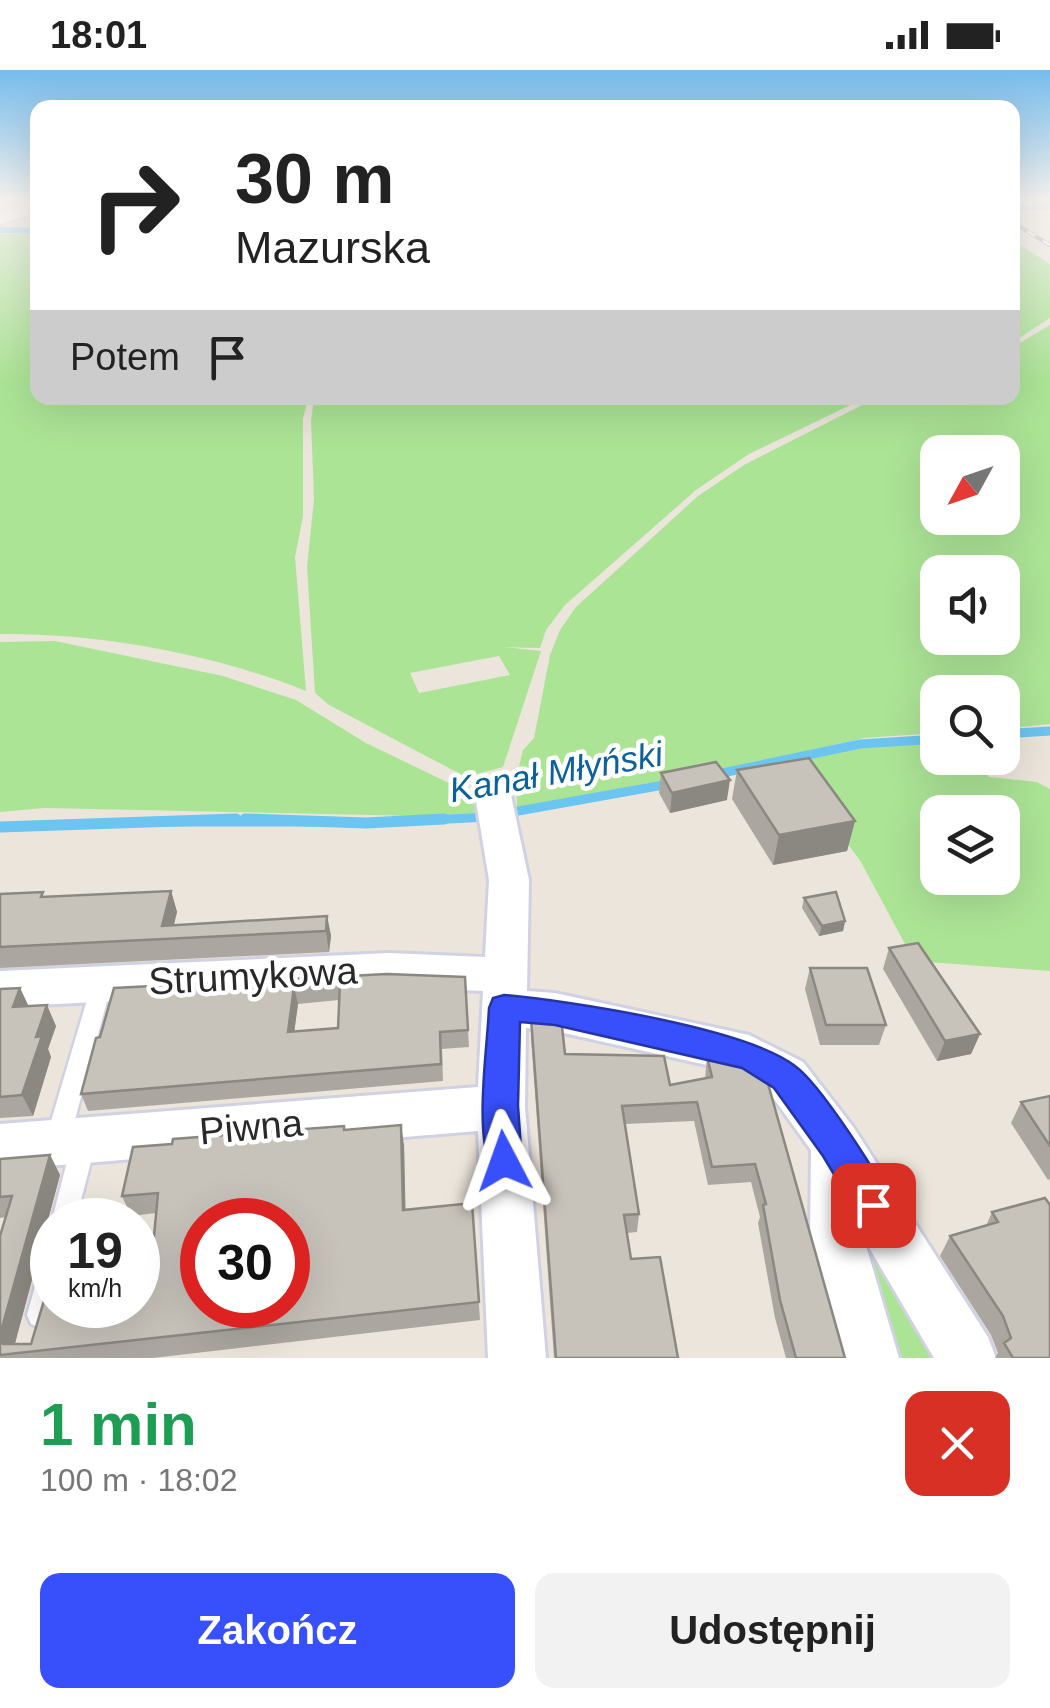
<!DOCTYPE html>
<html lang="pl">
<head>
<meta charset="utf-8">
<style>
	:root { --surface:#fff; --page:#f2f2f2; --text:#222; --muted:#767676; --accent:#3750fc }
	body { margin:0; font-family:Helvetica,sans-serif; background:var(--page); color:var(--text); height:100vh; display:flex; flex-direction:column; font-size:38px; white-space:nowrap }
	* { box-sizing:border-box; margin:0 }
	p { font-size:32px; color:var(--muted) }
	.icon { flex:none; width:55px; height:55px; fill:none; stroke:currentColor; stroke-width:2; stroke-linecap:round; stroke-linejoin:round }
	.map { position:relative; height:1288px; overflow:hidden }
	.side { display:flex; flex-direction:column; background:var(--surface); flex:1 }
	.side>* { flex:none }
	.top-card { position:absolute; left:30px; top:30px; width:990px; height:305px; border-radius:20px; box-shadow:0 10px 40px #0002; background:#fff; color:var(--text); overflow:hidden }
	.needle { width:65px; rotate:230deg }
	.controls { position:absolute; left:920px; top:365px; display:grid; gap:20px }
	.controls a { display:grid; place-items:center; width:100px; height:100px; border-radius:20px; background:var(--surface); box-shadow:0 10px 40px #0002; font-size:50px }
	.speed { position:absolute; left:30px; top:1128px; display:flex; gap:20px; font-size:50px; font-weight:700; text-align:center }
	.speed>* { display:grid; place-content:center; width:130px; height:130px; border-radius:50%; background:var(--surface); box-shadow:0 10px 40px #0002; line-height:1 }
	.speed small { font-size:25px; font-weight:400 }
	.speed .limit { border:15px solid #d22; background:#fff; color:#111 }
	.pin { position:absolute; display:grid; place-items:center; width:85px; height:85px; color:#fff; margin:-42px; border-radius:20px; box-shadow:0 5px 15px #0006 }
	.me { position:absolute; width:110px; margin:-55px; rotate:356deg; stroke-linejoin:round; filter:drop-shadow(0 0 8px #0008) }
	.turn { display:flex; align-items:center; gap:35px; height:210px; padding:0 40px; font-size:45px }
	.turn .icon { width:130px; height:130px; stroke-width:2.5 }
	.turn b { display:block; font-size:70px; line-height:85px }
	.then { display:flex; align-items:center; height:95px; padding:0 40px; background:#0003; gap:20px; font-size:38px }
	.round { display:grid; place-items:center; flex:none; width:105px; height:105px; border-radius:20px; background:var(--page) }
	.headline { display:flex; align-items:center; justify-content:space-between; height:170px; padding:0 40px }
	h1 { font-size:60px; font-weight:700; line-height:75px; color:#1e9e55 }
	.action { display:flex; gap:20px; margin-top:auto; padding:20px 40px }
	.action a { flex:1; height:115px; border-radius:20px; background:var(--accent); color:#fff; font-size:40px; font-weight:700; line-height:115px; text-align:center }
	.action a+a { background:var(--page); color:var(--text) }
	.status { display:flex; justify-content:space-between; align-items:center; height:70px; padding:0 50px; background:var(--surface); direction:ltr }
	.status svg { height:28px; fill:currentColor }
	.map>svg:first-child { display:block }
	.green { fill:#ace496; fill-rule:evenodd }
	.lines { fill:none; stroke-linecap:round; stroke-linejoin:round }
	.stream-far1 { stroke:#6cc5f0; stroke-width:9 }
	.stream { stroke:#6cc5f0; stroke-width:11 }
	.canal { fill:#6cc5f0; fill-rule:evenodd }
	.service-casing { stroke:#d0d2e3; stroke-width:5 }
	.minor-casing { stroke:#d0d2e3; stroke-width:6 }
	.secondary-casing { stroke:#d0d2e3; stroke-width:5 }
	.service { fill:#fff; fill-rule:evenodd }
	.minor { fill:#fff; fill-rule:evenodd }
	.secondary { fill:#fff; fill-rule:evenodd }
	.rail-casing { stroke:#9d9fb4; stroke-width:4 }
	.rail { stroke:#fff; stroke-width:2.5; stroke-dasharray:9; stroke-linecap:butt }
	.wall { fill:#aba7a0; fill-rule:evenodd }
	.shaded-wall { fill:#8b8882 }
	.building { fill:#c7c2ba; stroke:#8b8882; stroke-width:2.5; fill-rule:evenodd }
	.route { fill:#3750fc; stroke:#2434a4; stroke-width:2.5 }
	.labels { text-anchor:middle; stroke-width:9; stroke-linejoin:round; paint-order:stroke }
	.water-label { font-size:35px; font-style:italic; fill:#0b619b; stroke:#fff }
	.near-street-label { font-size:38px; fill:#292929; stroke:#fff }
</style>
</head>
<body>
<div class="status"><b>18:01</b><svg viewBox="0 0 49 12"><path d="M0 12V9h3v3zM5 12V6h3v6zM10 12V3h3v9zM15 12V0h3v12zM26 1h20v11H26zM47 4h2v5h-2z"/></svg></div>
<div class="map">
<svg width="1050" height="1288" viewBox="0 0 1050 1288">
	<rect width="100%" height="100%" fill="#ece5db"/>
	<path class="green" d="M0 164H37L38 328H308L303 349V446L295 487 306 621C214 584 99 563 0 564Z
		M1012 170 1050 194V248L1013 272Z
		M1050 255V654L1003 659 1002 622H938L937 663 864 668 756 693 517 738 516 709 523 680 534 668 550 585 560 560 576 537 698 426 744 395 876 328H1012L1013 277ZM938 382H1002V448H938ZM938 502H1002V568H938Z
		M314 328H865L749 384 696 420 565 535 546 560 540 578 503 577 541 581 503 697 466 707 329 635 315 623 307 497 314 429 311 351ZM499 586 510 605 419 623 410 603Z
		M55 571 223 606 296 630 366 673 480 728 485 743 419 746 44 738 0 742V572Z
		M937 673 938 688H978L989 707 1037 712 1050 719V901L914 891 861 792 789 693 863 677ZM938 742H1002V808H938Z
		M856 1148 946 1288H888Z"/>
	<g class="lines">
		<path class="stream-far1" d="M1002 664 1050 661
			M713 705 860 674 938 669
			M507 743 669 714
			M161 752H323
			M393 752 487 747"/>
		<path class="stream" d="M245 749 366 753 444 749
			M0 757 236 749"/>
		<path class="canal" d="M1050 133V139L1012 142V136Z
			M0 157 38 158V164L0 163Z"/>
		<defs>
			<path id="service" d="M102 905 109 907 112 913 70 1068 66 1076 58 1079 50 1076 46 1068 92 913 95 907Z
				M83 1065 91 1068 95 1076 76 1150H52V1152V1150L71 1076 75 1068Z
				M52 1184V1235H56L49 1254 40 1258 31 1254 27 1245 43 1188Z"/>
			<path id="minor" d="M493 713 506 717 511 725 529 810 527 921 555 923 749 965 803 992 854 1058 988 1267 996 1288H934L864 1169 899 1288H841L810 1170 811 1080 769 1022 738 1002 555 961 526 958 525 1037 546 1288H488L478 1061 0 1100V1054L478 1017 483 921 389 917 0 937V901L389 883 485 887 489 810 475 725 480 717Z"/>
			<path id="secondary" d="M38 131V142L0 154V143Z"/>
		</defs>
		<use href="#service" class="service-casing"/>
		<use href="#minor" class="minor-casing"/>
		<use href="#secondary" class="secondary-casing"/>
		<use href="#service" class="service"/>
		<use href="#minor" class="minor"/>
		<use href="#secondary" class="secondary"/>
		<defs>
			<path id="rail" d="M1012 152 1050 175"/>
		</defs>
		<use href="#rail" class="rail-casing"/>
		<use href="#rail" class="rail"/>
	</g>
	<path class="wall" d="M737 700 855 751 847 781 773 795 732 729Z
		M661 703 727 730 670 743 659 723Z
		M171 821 177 842 174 855 327 846 331 866 329 882 0 898V824L45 827Z
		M804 828 845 851 843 861 819 866 802 838Z
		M889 878 980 964 971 984 937 991 883 899Z
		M810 898 886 955 879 975H820L805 919Z
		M465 907 469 977 442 979 443 1011 88 1041 81 1024 114 918ZM339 930 338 958 294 961 298 934Z
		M20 918 28 936 56 956 48 979 51 987 33 1046 0 1048V919Z
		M531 948 565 984 670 1015 705 1009 707 987 845 1288H786L775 1248 758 1153 760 1147 751 1112 708 1115 694 1051 625 1054 639 1144 637 1162 627 1163 631 1189 678 1288H554L531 967Z
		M1050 1026V1109L1048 1110 1011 1053 1021 1032Z
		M345 1060 404 1075 405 1140 472 1133 480 1250 153 1288H0V1166L6 1147 0 1148V1089L50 1085 60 1105 15 1274H31L154 1166 156 1143 131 1146 122 1126Z
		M1045 1128 1050 1288H995L998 1283 991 1265 940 1186 950 1166 986 1156 992 1142Z"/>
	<path class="shaded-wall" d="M730 710 727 730 670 743 672 723Z
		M855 751 847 781 773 795 779 765Z
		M171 821 177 842 170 869 162 856Z
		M327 846 331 866 329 882 326 861Z
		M845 851 843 861 819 866 822 856Z
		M294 917 298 934 292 979 288 962Z
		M20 918 30 939 13 937Z
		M47 935 56 956 48 979 51 987 33 1046 22 1025 36 967Z
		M980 964 971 984 937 991 945 971Z
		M401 1055 404 1075 406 1159 403 1140Z
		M50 1085 60 1105 12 1284 0 1270V1265Z"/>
	<path class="building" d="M809 688 855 751 779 765 737 700Z
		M716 692 730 710 672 723 661 703Z
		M171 821 162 856 327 846 326 861 0 877V824L43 822 41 827Z
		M836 822 845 851 822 856 804 828Z
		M918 873 980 964 945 971 889 878Z
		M810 898H867L886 955H826Z
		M387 904 465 907 468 960 440 962 441 994 81 1024 96 968 100 967 114 918ZM340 913 338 958 288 962 294 917Z
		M20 918 13 937 47 935 36 967 42 966 22 1025 0 1027V919Z
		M561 947 565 984 664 986 670 1015 712 1007 707 987H740L765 1003 845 1288H796L780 1230 763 1135 766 1134 755 1094 712 1097 697 1032 622 1036 639 1144 624 1145 631 1189 660 1187 678 1288H556L531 948Z
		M1050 1026V1076L1021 1032Z
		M401 1055 403 1140 472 1133 479 1232 0 1285V1270L3 1274H31L48 1217 45 1177 52 1176V1235H138V1167L154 1166 158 1123 122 1126 133 1077 172 1074 173 1069 344 1056V1060ZM202 1150H288V1235H202Z
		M50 1085 0 1265V1166L12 1126 0 1127V1089Z
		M1045 1128 1050 1135V1288H1013L1004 1273 1011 1268 1003 1246 950 1166 998 1152 992 1142Z"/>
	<linearGradient id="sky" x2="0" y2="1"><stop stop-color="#76bbeb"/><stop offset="0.42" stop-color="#f6f3ef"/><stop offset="1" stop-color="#f6f3ef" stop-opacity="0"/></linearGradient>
	<rect width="1050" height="310" fill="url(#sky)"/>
	<path class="route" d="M504 925C571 931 746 958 795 996 820 1014 879 1105 892 1135L886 1148 873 1153 860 1148 823 1086 774 1018 742 998 555 955 520 952 518 1036 522 1091 517 1103 504 1108 492 1103C474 1061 487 983 489 938L493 928Z"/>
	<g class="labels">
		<g class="water-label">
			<text transform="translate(556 702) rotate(-10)" y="12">Kanał Młyński</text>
		</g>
		<g class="near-street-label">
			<text transform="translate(253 906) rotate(-3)" y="13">Strumykowa</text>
			<text transform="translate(251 1057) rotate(-5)" y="13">Piwna</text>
		</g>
	</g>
</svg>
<div class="controls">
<a><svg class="needle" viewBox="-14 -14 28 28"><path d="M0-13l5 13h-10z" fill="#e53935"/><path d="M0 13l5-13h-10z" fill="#767676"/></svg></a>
<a><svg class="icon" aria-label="sound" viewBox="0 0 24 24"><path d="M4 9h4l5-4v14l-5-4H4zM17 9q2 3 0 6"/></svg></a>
<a><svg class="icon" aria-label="search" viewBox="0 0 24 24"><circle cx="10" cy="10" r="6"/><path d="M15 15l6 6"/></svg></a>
<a><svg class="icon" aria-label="layers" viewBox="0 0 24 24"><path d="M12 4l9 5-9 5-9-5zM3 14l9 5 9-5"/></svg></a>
</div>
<div class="speed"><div>19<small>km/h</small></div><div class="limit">30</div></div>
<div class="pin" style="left:873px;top:1135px;background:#d93025"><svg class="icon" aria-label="arrive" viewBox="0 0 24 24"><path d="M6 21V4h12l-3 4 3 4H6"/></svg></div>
<svg class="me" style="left:504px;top:1091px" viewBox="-20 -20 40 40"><path d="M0-17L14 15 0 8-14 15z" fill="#3750fc" stroke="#fff" stroke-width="4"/></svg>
<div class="top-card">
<div class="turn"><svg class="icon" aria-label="right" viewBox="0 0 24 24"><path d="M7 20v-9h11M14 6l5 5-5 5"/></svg><div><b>30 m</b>Mazurska</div></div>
<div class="then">Potem<svg class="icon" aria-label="arrive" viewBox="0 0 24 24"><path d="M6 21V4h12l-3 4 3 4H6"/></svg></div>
</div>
</div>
<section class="side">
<div class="headline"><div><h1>1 min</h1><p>100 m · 18:02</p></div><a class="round" style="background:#d93025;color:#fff"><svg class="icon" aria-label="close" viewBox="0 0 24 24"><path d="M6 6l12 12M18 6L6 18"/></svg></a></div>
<div class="action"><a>Zakończ</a><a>Udostępnij</a></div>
</section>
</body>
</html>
